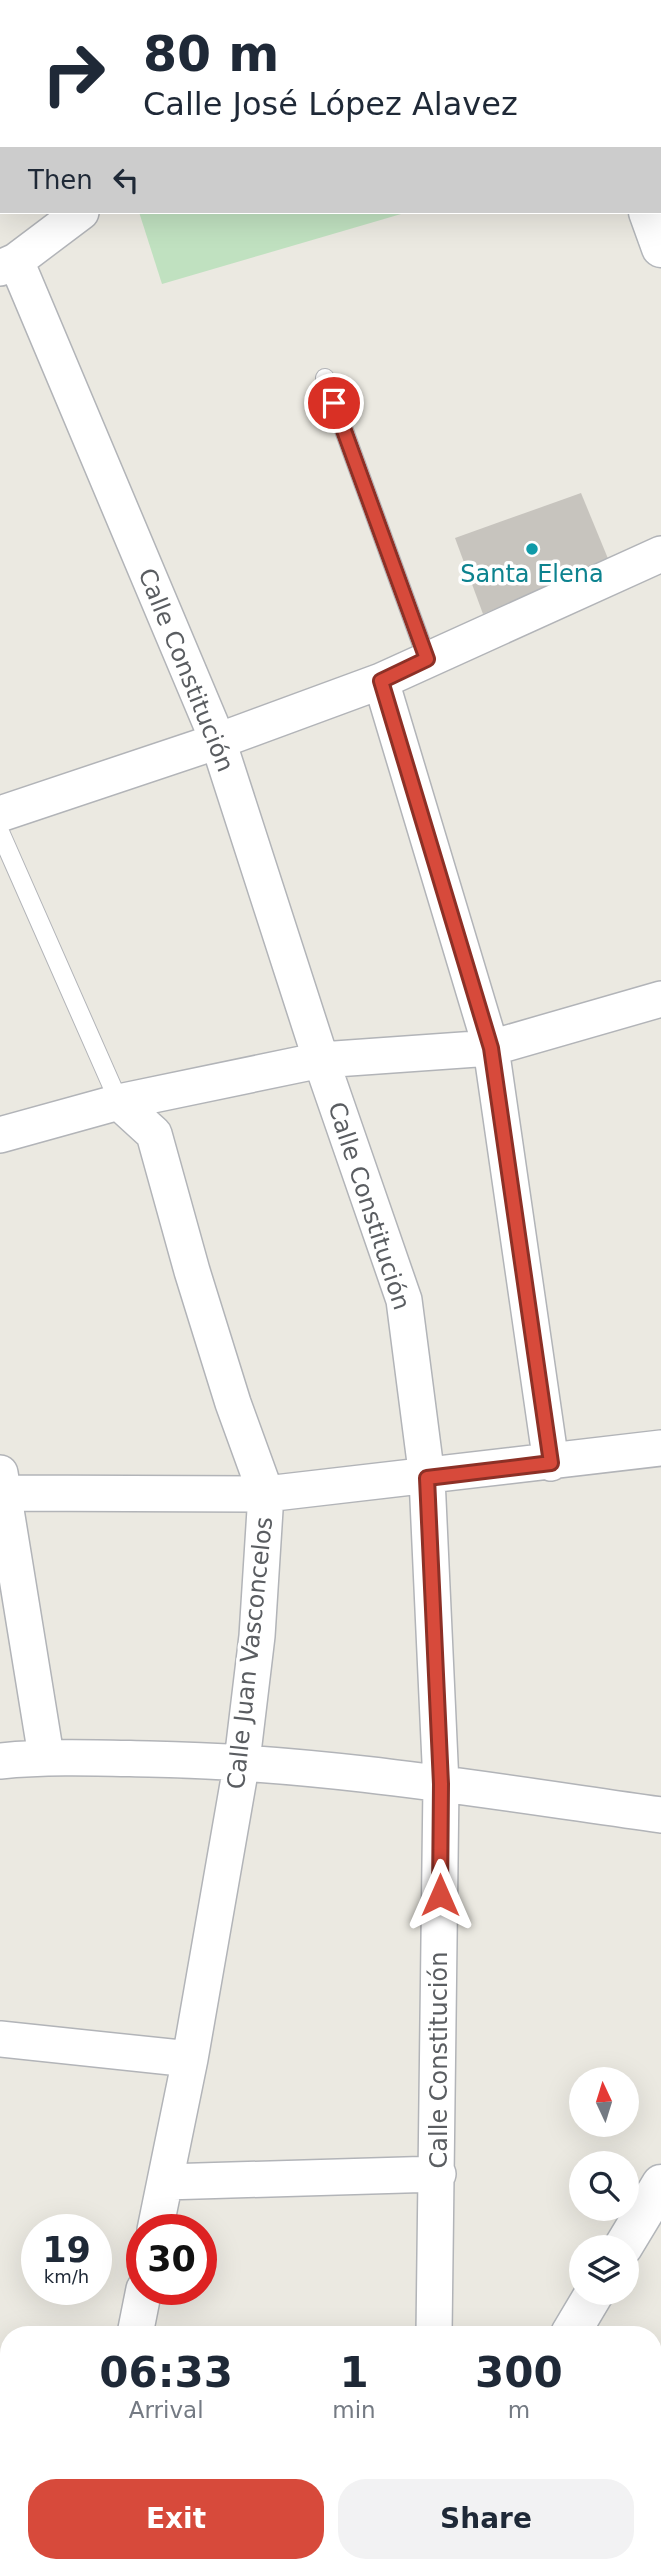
<!DOCTYPE html>
<html lang="en">
<head>
<meta charset="utf-8">
<style>
	:root { --surface:#fff; --page:#f2f2f3; --text:#1f2937; --muted:#747a83; --accent:#d74a3b }
	body { margin:0; font-family:"DejaVu Sans",sans-serif; background:var(--page); color:var(--text); height:100vh; display:flex; flex-direction:column; font-size:26px; white-space:nowrap }
	* { box-sizing:border-box; margin:0 }
	p { font-size:23px; color:var(--muted) }
	.icon { flex:none; width:38px; height:38px; fill:none; stroke:currentColor; stroke-width:2; stroke-linecap:round; stroke-linejoin:round }
	.map { position:relative; flex:1; overflow:hidden }
	.sheet { position:absolute; left:0px; top:2326px; width:662px; height:247px; display:flex; flex-direction:column; background:var(--surface); border-radius:28px 28px 0 0; box-shadow:0 7px 28px #0002 }
	.sheet>* { flex:none }
	.top-card { position:absolute; left:0px; top:0px; width:662px; height:214px; box-shadow:0 7px 28px #0002; background:#fff; color:var(--text); overflow:hidden }
	.needle { width:46px; rotate:356deg }
	.fabs { position:absolute; left:569px; top:2067px; display:grid; gap:14px }
	.fabs a { display:grid; place-items:center; width:70px; height:70px; border-radius:50%; background:var(--surface); box-shadow:0 7px 28px #0002; font-size:35px }
	.speed { position:absolute; left:21px; top:2214px; display:flex; gap:14px; font-size:35px; font-weight:700; text-align:center }
	.speed>* { display:grid; place-content:center; width:91px; height:91px; border-radius:50%; background:var(--surface); box-shadow:0 7px 28px #0002; line-height:1 }
	.speed small { font-size:18px; font-weight:400 }
	.speed .limit { border:10px solid #d22; background:#fff; color:#111 }
	.pin { position:absolute; display:grid; place-items:center; width:60px; height:60px; color:#fff; margin:-30px; border:4px solid #fff; border-radius:50%; box-shadow:0 2px 7px #0007 }
	.me { position:absolute; width:77px; margin:-38px; rotate:0deg; stroke-linejoin:round; filter:drop-shadow(0 0 5px #0008) }
	.turn { display:flex; align-items:center; gap:24px; height:147px; padding:0 28px; font-size:32px }
	.turn .icon { width:91px; height:91px; stroke-width:2.5 }
	.turn b { display:block; font-size:49px; line-height:60px }
	.then { display:flex; align-items:center; height:66px; padding:0 28px; background:#0003; gap:14px; font-size:26px }
	.eta { display:flex; justify-content:space-evenly; align-items:center; height:119px; text-align:center }
	.eta b { font-size:42px; font-weight:800; line-height:49px }
	.cta { display:flex; gap:14px; margin-top:auto; padding:14px 28px }
	.cta a { flex:1; height:80px; border-radius:28px; background:var(--accent); color:#fff; font-size:28px; font-weight:800; line-height:80px; text-align:center }
	.cta a+a { background:var(--page); color:var(--text) }
	.map>svg:first-child { display:block }
	.green { fill:#c0e1c0 }
	.building { fill:#c7c4be }
	.lines { fill:none; stroke-linecap:round; stroke-linejoin:round }
	.lane-casing { stroke:#b2b4b8; stroke-width:20 }
	.street-casing { stroke:#b2b4b8; stroke-width:38 }
	.secondary-casing { stroke:#b3b6ba; stroke-width:41 }
	.lane { stroke:#fff; stroke-width:18 }
	.street { stroke:#fff; stroke-width:35 }
	.secondary { stroke:#fff; stroke-width:38 }
	.route-casing { stroke:#8c3026; stroke-width:18 }
	.route { stroke:#d74a3b; stroke-width:12 }
	.culture-dot { fill:#0f9aa8; stroke:#fff; stroke-width:2.5 }
	.labels { text-anchor:middle; stroke-width:7; stroke-linejoin:round; paint-order:stroke }
	.culture-label { font-size:24px; fill:#0d838f; stroke:#fff }
	.street-label { font-size:24px; fill:#5a5d61; stroke:#fff }
</style>
</head>
<body>
<div class="map">
<svg width="661" height="2572" viewBox="0 0 661 2572">
	<rect width="100%" height="100%" fill="#ebe9e1"/>
	<path class="green" d="M139 212H408L162 284Z"/>
	<path class="building" d="M581 493 609 561 483 614 455 538Z"/>
	<g class="lines">
		<defs>
			<path id="lane" d="M325 378 427 659
				M0 832 119 1102"/>
			<path id="street" d="M237 0 238 2
				M656 0V2
				M362 2 364 0
				M660 45 661 61
				M16 261 218 741 321 1060 404 1300 427 1478 441 1784 434 2334
				M0 268 16 261 81 212
				M381 681 491 1048 551 1463
				M0 814 218 741 381 681 661 554
				M119 1102 154 1134 192 1271 233 1403 266 1494 257 1636 242 1761 190 2059 155 2230
				M0 1135 119 1102 321 1060 491 1048 661 999
				M0 1473 46 1756
				M4 1493 266 1494 661 1448
				M0 1761C50 1756 99 1758 149 1759 321 1762 491 1791 661 1815
				M0 2039 190 2059
				M165 2182 438 2174
				M135 2334 144 2289
				M0 2480 9 2481
				M305 2564 324 2572"/>
			<path id="secondary" d="M571 0 572 2
				M648 212 661 248
				M623 2247 661 2184
				M570 2334 595 2292
				M414 2572 418 2564"/>
		</defs>
		<use href="#lane" class="lane-casing"/>
		<use href="#street" class="street-casing"/>
		<use href="#secondary" class="secondary-casing"/>
		<use href="#lane" class="lane"/>
		<use href="#street" class="street"/>
		<use href="#secondary" class="secondary"/>
	</g>
	<g class="lines">
		<defs>
			<path id="route" d="M334 403 427 659 381 681 491 1048 551 1463 427 1478 441 1784 440 1895"/>
		</defs>
		<use href="#route" class="route-casing"/>
		<use href="#route" class="route"/>
	</g>
	<circle class="culture-dot" cx="532" cy="549" r="7"/>
	<g class="labels">
		<g class="culture-label">
			<text x="532" y="582">Santa Elena</text>
		</g>
		<g class="street-label">
			<text transform="translate(186 670) rotate(68)" y="8">Calle Constitución</text>
			<text transform="translate(369 1206) rotate(72)" y="8">Calle Constitución</text>
			<text transform="translate(250 1653) rotate(-84)" y="8">Calle Juan Vasconcelos</text>
			<text transform="translate(439 2060) rotate(-90)" y="8">Calle Constitución</text>
		</g>
	</g>
</svg>
<div class="fabs">
<a><svg class="needle" viewBox="-14 -14 28 28"><path d="M0-13l5 13h-10z" fill="#e53935"/><path d="M0 13l5-13h-10z" fill="#747a83"/></svg></a>
<a><svg class="icon" aria-label="search" viewBox="0 0 24 24"><circle cx="10" cy="10" r="6"/><path d="M15 15l6 6"/></svg></a>
<a><svg class="icon" aria-label="layers" viewBox="0 0 24 24"><path d="M12 4l9 5-9 5-9-5zM3 14l9 5 9-5"/></svg></a>
</div>
<div class="speed"><div>19<small>km/h</small></div><div class="limit">30</div></div>
<div class="pin" style="left:334px;top:403px;background:#d93025"><svg class="icon" aria-label="arrive" viewBox="0 0 24 24"><path d="M6 21V4h12l-3 4 3 4H6"/></svg></div>
<svg class="me" style="left:440px;top:1895px" viewBox="-20 -20 40 40"><path d="M0-17L14 15 0 8-14 15z" fill="#d74a3b" stroke="#fff" stroke-width="4"/></svg>
<div class="top-card">
<div class="turn"><svg class="icon" aria-label="right" viewBox="0 0 24 24"><path d="M7 20v-9h11M14 6l5 5-5 5"/></svg><div><b>80 m</b>Calle José López Alavez</div></div>
<div class="then">Then<svg class="icon" aria-label="left" viewBox="0 0 24 24"><path d="M17 20v-9H6M10 6l-5 5 5 5"/></svg></div>
</div>
<section class="sheet">
<div class="eta">
<div><b>06:33</b><p>Arrival</p></div>
<div><b>1</b><p>min</p></div>
<div><b>300</b><p>m</p></div>
</div>
<div class="cta"><a>Exit</a><a>Share</a></div>
</section>
</div>
</body>
</html>
